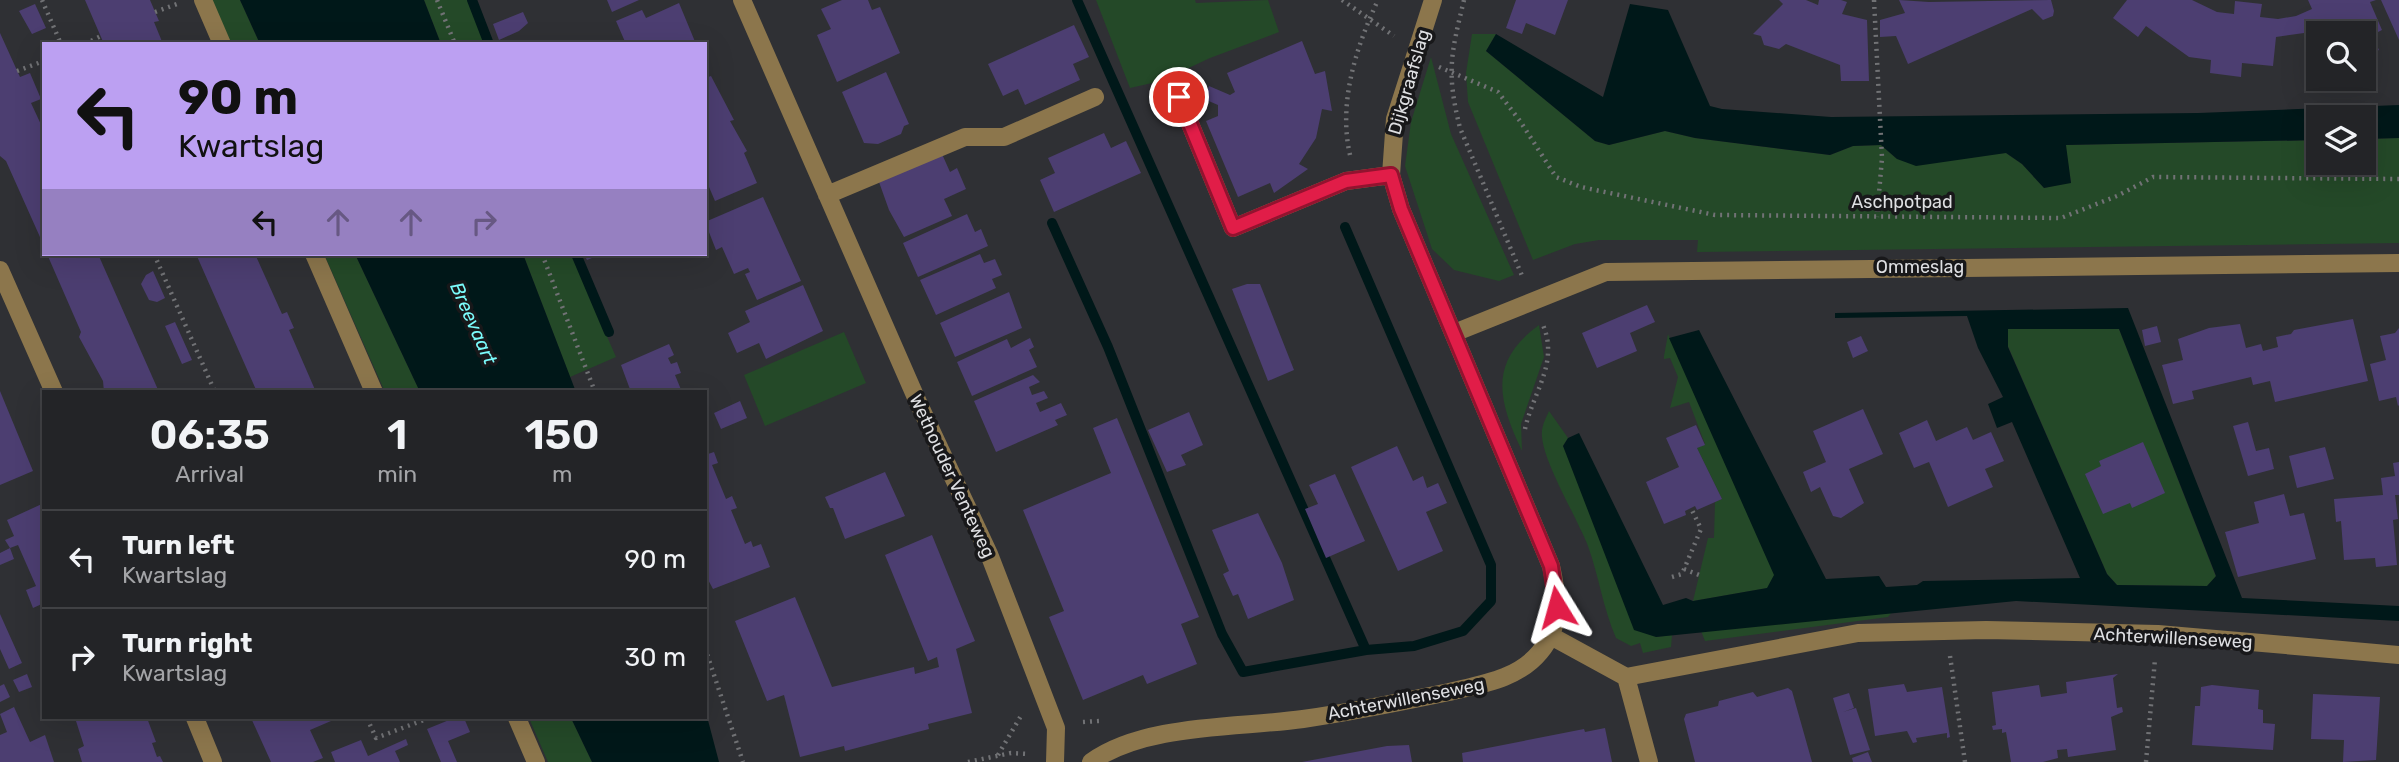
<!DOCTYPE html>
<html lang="en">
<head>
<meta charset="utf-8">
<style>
	:root { --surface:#232427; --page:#2f3033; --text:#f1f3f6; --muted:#a3a4a7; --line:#404144 }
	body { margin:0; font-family:Rubik,sans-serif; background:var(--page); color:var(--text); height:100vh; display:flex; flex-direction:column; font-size:26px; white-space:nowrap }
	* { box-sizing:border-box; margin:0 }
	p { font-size:23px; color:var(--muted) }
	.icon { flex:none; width:38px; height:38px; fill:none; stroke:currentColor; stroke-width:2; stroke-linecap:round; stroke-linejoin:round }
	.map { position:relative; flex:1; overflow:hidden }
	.details { position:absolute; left:42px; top:390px; width:665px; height:329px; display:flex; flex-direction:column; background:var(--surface); border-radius:0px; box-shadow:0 7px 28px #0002,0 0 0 2px var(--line) }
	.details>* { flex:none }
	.banner { position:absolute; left:42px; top:42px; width:665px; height:214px; border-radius:0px; box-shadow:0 7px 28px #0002,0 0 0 2px var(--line); background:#bca0f2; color:#111; overflow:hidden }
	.controls { position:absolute; left:2306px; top:21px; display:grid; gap:14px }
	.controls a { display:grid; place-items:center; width:70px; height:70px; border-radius:0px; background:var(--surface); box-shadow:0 7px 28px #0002,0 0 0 2px var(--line); font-size:35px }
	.pin { position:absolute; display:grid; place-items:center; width:60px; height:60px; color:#fff; margin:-30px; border:4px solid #fff; border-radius:50%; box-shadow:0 2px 7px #0007 }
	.me { position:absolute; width:77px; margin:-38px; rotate:352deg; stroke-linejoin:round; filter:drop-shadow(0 0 5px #0008) }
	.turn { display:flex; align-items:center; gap:24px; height:147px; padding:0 21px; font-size:32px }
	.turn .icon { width:91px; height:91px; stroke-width:2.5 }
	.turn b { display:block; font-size:49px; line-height:60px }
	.lanes { display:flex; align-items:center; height:66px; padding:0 21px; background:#0003; justify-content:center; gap:35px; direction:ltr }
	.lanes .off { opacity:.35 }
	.eta { display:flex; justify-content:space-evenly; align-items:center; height:119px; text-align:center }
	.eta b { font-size:42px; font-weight:600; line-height:49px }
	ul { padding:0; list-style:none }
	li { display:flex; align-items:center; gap:21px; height:98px; padding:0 21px; border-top:2px solid var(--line) }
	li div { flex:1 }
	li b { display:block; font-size:26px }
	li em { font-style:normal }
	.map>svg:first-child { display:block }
	.green { fill:#244928 }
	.water { fill:#001819; fill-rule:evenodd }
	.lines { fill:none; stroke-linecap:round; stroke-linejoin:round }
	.stream { stroke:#001819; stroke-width:10 }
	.building { fill:#4c3e71 }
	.path { stroke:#717275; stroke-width:4.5; stroke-dasharray:2 5; stroke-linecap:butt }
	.minor { stroke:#8c764c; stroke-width:18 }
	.route-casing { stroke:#92132f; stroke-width:18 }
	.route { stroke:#e11d48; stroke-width:12 }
	.labels { text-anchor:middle; stroke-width:7; stroke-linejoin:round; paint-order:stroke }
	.street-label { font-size:18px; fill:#dedfe2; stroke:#18181a }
	.water-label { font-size:19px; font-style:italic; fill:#7bfcfc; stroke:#18181a }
</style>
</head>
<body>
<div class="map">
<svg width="2399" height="762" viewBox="0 0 2399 762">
	<rect width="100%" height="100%" fill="#2f3034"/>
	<path class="green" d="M212 0H240L260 44H231Z
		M424 0H469L485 44H441Z
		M1096 0H1195L1196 3 1268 0 1279 32 1210 58 1161 81 1130 88Z
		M1472 34H1496L1486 51 1595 141 1609 145 1665 131 1695 138 1830 155 1853 146 1881 145 1897 159 2006 153 2022 164 2044 188 2071 182 2065 145 2319 140V163H2364V139L2399 138V243L1697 252 1698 240H1599L1575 244 1533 260 1468 102 1466 73Z
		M1431 57 1451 134 1514 275 1499 281 1454 270 1432 249 1405 166 1411 122Z
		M324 254H355L420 392H385Z
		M523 254H571L616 357 570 377Z
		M1539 325 1544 357 1521 424 1522 451C1498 400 1488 362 1539 325Z
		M2008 328 2119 329 2216 577 2207 586 2117 585 2107 574 2008 346Z
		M844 332 866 383 765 426 744 375Z
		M1668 334 1775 575 1768 588 1693 601 1708 538H1714L1715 502 1722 499 1697 448 1705 444 1689 402 1670 408 1678 377 1670 358 1664 359V356Z
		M1549 411 1568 438 1563 446 1656 637 1672 635 1671 647 1643 653 1640 643 1631 646 1616 638C1603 608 1599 577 1588 546 1577 518 1544 463 1542 437 1541 427 1545 420 1549 411Z
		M1893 611 1888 617 1705 641 1701 631 1743 624Z
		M529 718H571L592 762H548Z"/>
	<path class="water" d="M240 0H424L441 44H260Z
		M1630 4 1668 10 1710 106 1722 109 1831 117 2198 113 2399 105V138L2364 139V117H2319V140L2066 145 2071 183 2044 188 2022 164 2006 153 1916 166 1897 159 1881 145 1853 146 1830 155 1695 138 1665 131 1609 145 1595 141 1486 51 1496 34 1603 97Z
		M355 254H523L576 392H420Z
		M2128 308 2242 598 2399 606V621L2016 601 1656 637 1634 630 1563 446 1568 438 1579 433 1663 605 1686 598 1693 601 1767 588 1774 575 1669 338 1699 330 1826 579 1879 576 1886 587 1917 585 1923 581 2080 578 2012 422 1997 428 1988 404 2003 397 1978 348 1967 316 1835 318V313ZM2008 329H2119L2216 576 2207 586 2117 585 2107 574 2008 347Z
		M705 709 719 762H592L571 718H705Z"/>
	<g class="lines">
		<path class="stream" d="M472 0 489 44
			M1077 0 1366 650
			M1052 223 1108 347 1222 634 1243 672 1366 650 1414 646 1463 631 1491 601V565L1345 227
			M576 254 609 332"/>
	</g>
	<path class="building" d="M85 0H150L159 21 154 22 163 44H104Z
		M607 0H639L612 12Z
		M842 0H868L872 10 880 7 900 53 837 82 817 35 831 29 821 9Z
		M1516 0H1568L1555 35 1526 23 1522 34 1506 28Z
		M1779 0H1806L1818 5 1819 0H1841L1847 2 1842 14 1867 20 1869 81H1841L1840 65 1786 44 1779 49 1764 45 1761 36 1753 34 1783 4Z
		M1899 0 1929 2 2051 0 2054 11 2053 16 2043 20 2032 9 1908 64 1896 36 1880 37V20L1905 13Z
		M2127 0H2192L2217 12 2234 14 2235 1 2262 4 2260 17 2278 19 2296 16 2312 9 2308 0H2376L2370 2 2382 30 2372 35 2379 50 2364 56V33H2319V58L2316 60 2304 33 2276 37 2273 66 2242 63 2241 77 2210 73 2211 60 2189 57 2146 26 2138 37 2113 18Z
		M2381 0H2399V40Z
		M679 3 696 44H626L616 21 642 10 646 18Z
		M35 4 46 28 32 34 19 11Z
		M523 12 528 23 519 31 499 40 493 24Z
		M1074 25 1089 57 1073 64 1080 80 1025 105 1018 89 1003 96 988 64Z
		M0 33 20 77 30 73 41 99 31 103 44 131V246L6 161 0 156Z
		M1302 41 1315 74 1325 71 1332 111 1322 109 1316 138 1299 164 1308 169 1274 193 1270 183 1238 197 1206 121 1218 116V105L1204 99 1209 86 1230 95 1235 92 1227 73Z
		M886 72 909 124 904 126 901 134 878 144 864 143 842 92Z
		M711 76 734 120 730 121 747 151 744 153 757 183 715 201 709 187 705 189V78Z
		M1104 133 1111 148 1126 141 1141 173 1054 212 1040 180 1055 173 1048 158Z
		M942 154 950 172 957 168 966 189 944 199 952 216 904 237 889 210 879 182Z
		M763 197 801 281 757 300 745 274 750 272 748 268 734 274 722 247 716 250 705 222Z
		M967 214 975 232 981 229 988 246 918 277 903 243Z
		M47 254H98L159 392H104L103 381 79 337 81 332Z
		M196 254H255L282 314 287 312 290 319 294 328 289 330 316 392H257Z
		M584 254H602L587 260Z
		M980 254 984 263 995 259 1002 275 992 279 996 288 936 315 920 280Z
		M153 271 165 298 157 302 149 300 141 284 146 275Z
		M1247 284H1260L1294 370 1268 381 1232 289Z
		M803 285 823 331 766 359 759 343 737 353 728 333 750 322 745 311Z
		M1009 292 1022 328 955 357 940 323Z
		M1647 305 1655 322 1630 333 1637 351 1597 368 1582 333Z
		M2353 319 2368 381 2275 402 2270 381 2253 385 2251 377 2192 391 2194 399 2173 404 2162 365 2183 360 2178 339 2209 328 2240 324 2246 348 2261 344 2263 351 2278 347 2276 337 2291 334 2294 330Z
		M175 322 192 360 182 364 165 326Z
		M2157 326 2161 342 2145 346 2142 330Z
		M2399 328V405L2398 406 2396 397 2379 401 2370 364 2386 360 2380 336 2395 333Z
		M1861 336 1868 351 1853 358 1847 342Z
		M1030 338 1034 347 1029 350 1037 367 972 396 957 362 1007 339 1011 348Z
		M669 344 674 355 668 358 671 364 677 362 681 373 675 375 682 392H631L621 365Z
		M1033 375 1040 382 1029 387 1032 395 1044 391 1048 398 1036 403 1040 412 1061 403 1067 415 1055 420 1058 425 996 452 974 401Z
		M0 391 33 471 0 485Z
		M740 401 747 418 721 429 714 413Z
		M1863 409 1883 454 1849 469 1864 503 1841 518 1833 516 1820 487 1811 492 1803 472 1826 462 1813 431Z
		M1189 412 1203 445 1181 455 1186 465 1167 472 1148 430Z
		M1117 418 1199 617 1181 624 1197 664 1147 684 1143 675 1083 700 1049 617 1064 611 1023 510 1111 473 1093 428Z
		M1927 420 1936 441 1967 427 1973 440 1991 432 2004 461 1985 469 1993 487 1948 507 1929 462 1914 468 1899 433Z
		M2248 422 2256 451 2269 448 2274 469 2248 476 2233 426Z
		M1696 425 1705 445 1697 448 1722 499 1697 510 1695 506 1685 511 1686 515 1664 524 1646 482 1679 467 1666 438Z
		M2143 442 2165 493 2132 508 2130 503 2103 514 2085 474 2101 466 2099 461Z
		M1397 446 1413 481 1423 476 1427 488 1438 483 1447 503 1426 512 1443 551 1398 571 1351 467Z
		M2325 447 2334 479 2297 488 2289 456Z
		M705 448 708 454 714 452 718 463 712 465 726 499 732 496 737 508 731 510 745 544 751 541 753 547 761 544 770 567 713 589 705 574Z
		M2399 462V495H2395L2398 519 2393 520 2397 565 2376 567 2375 558 2344 560 2341 521 2336 522 2334 499 2383 495 2381 478 2395 476 2393 463Z
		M885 472 905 516 845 539 833 508H830L825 497Z
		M1335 474 1365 541 1326 558 1305 509 1318 504 1309 485Z
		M2284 494 2290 516 2304 513 2316 559 2238 577 2225 532 2259 523 2254 502Z
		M44 503V603L33 608 26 590 36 586 18 545 10 548 5 540 14 536 7 520Z
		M1258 513 1282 563 1294 600 1248 619 1238 594 1233 596 1223 574 1229 571 1212 530Z
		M932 535 975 641 956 649 972 713 928 724 929 729 845 751 844 746 800 757 784 695 767 701 735 621 795 597 832 687 914 667 915 674 939 667 937 657 928 661 885 555Z
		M10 548 14 559 0 565V553Z
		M0 614 22 663 9 669 0 649Z
		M27 674 32 687 19 692 13 680Z
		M2118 674 2113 678 2117 708 2122 707 2123 712 2111 717 2116 750 2068 757 2067 749 2057 750 2058 758 2043 762H2011L2006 732 2002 733V729L1993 730 1992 726 1996 725 1992 692 2039 685 2041 697 2067 693 2066 682Z
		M4 684 10 697 0 702V686Z
		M1904 684 1907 692 1942 687 1950 737 1947 738V733L1916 738 1917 742 1913 743 1907 731 1875 736 1868 689Z
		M2212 685 2259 690 2258 709 2263 710V723L2275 724 2273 750 2192 745 2195 706H2200L2201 687Z
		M1788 688 1792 691 1812 762H1695L1684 719 1686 714 1718 706 1719 701 1753 692 1757 697Z
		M1849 693 1854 708 1843 712 1856 708 1870 750 1850 755 1833 698Z
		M2313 694 2380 697 2376 760 2343 762 2344 740 2311 739Z
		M14 707 30 742 45 735 54 762H0V735L7 732 0 714Z
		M85 718H147L156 742 152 743 157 757 160 756 163 762H82L78 749 84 746 76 721Z
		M251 718 306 720 338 718 310 730 323 758 313 762H271Z
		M454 718H464L470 732 448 741 457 762H441L427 729Z
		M1605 728 1612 762H1463L1462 753 1584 729 1585 732Z
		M406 739 408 745 395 751 400 762H335L331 752 361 740 368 756Z
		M1409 745 1412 762H1302L1387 746Z
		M1868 752 1872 762H1853L1852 758Z"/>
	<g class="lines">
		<path class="path" d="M42 0 61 44
			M437 0 455 44
			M1342 0 1394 36
			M1464 0C1451 54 1446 72 1460 128L1523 278
			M1874 0 1882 158 1877 217
			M155 12 177 4
			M85 44 101 36
			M1439 67 1498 92 1520 121 1556 177 1581 187 1715 215 2061 218 2117 196 2153 177 2399 179
			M17 71 44 61
			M1350 155C1338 103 1356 47 1378 0
			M154 254 215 392
			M542 254 595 392
			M1525 429C1533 392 1559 363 1543 325
			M1684 569 1699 575
			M1672 577 1682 574 1701 529 1691 508
			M705 648 743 762
			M1950 656 1965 762
			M367 718 376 738 429 718
			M1083 722 1099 721
			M998 755 1022 714
			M968 762 1011 753 1029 754
			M2146 762 2155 659"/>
		<path class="minor" d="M203 0 222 44
			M742 0 917 400 989 554 1056 728 1055 762
			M1179 97 1233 228 1346 181 1391 175
			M827 195 965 137H1004L1095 97
			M314 254 374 392
			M0 270 54 392
			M1454 333 1606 272 2399 263
			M1551 636 1626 677 1858 633 1986 630 2158 634 2399 655
			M1626 677 1649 762
			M195 718 213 762
			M517 718 536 762
			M1091 762C1145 723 1240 728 1303 719 1352 712 1401 702 1449 692 1482 684 1518 679 1540 652 1562 626 1558 597 1551 566L1401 209 1391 175 1395 119 1433 0"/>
	</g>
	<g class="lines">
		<defs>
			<path id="route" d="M1179 97 1233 228 1346 181 1391 175 1401 209 1551 566 1557 607"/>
		</defs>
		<use href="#route" class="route-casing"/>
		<use href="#route" class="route"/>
	</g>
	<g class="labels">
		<g class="street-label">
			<text transform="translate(1409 82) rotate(-74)" y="6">Dijkgraafslag</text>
			<text x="1902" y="208">Aschpotpad</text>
			<text x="1920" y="273">Ommeslag</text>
			<text transform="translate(952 476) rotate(65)" y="6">Wethouder Venteweg</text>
			<text transform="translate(2173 638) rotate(3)" y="6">Achterwillenseweg</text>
			<text transform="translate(1406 699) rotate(-11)" y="6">Achterwillenseweg</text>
		</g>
		<g class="water-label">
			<text transform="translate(474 323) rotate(66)" y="7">Breevaart</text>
		</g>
	</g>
</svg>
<div class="controls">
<a><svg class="icon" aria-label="search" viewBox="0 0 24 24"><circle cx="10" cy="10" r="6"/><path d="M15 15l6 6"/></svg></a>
<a><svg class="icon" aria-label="layers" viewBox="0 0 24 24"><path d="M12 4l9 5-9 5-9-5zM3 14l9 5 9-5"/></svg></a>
</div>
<div class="pin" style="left:1179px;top:97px;background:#d93025"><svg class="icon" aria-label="arrive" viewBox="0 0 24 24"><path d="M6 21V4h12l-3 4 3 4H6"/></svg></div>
<svg class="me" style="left:1557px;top:607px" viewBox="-20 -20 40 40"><path d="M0-17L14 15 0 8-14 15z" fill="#e11d48" stroke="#fff" stroke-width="4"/></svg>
<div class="banner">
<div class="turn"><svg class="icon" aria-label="left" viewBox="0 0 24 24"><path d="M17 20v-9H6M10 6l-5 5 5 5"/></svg><div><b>90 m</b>Kwartslag</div></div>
<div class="lanes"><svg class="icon" aria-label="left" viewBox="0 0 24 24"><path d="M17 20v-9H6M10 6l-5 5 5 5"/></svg><svg class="icon off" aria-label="ahead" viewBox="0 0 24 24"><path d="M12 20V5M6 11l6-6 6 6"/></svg><svg class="icon off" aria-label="ahead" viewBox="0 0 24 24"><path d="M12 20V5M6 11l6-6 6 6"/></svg><svg class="icon off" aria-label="right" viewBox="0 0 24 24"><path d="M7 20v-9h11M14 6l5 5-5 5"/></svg></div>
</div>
<section class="details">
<div class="eta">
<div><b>06:35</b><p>Arrival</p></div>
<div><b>1</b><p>min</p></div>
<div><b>150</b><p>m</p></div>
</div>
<ul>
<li><svg class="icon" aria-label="left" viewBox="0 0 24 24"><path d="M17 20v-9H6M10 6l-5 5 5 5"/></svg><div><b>Turn left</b><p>Kwartslag</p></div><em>90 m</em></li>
<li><svg class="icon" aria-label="right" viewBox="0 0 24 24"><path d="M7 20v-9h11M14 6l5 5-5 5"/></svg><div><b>Turn right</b><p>Kwartslag</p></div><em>30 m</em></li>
</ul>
</section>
</div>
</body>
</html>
